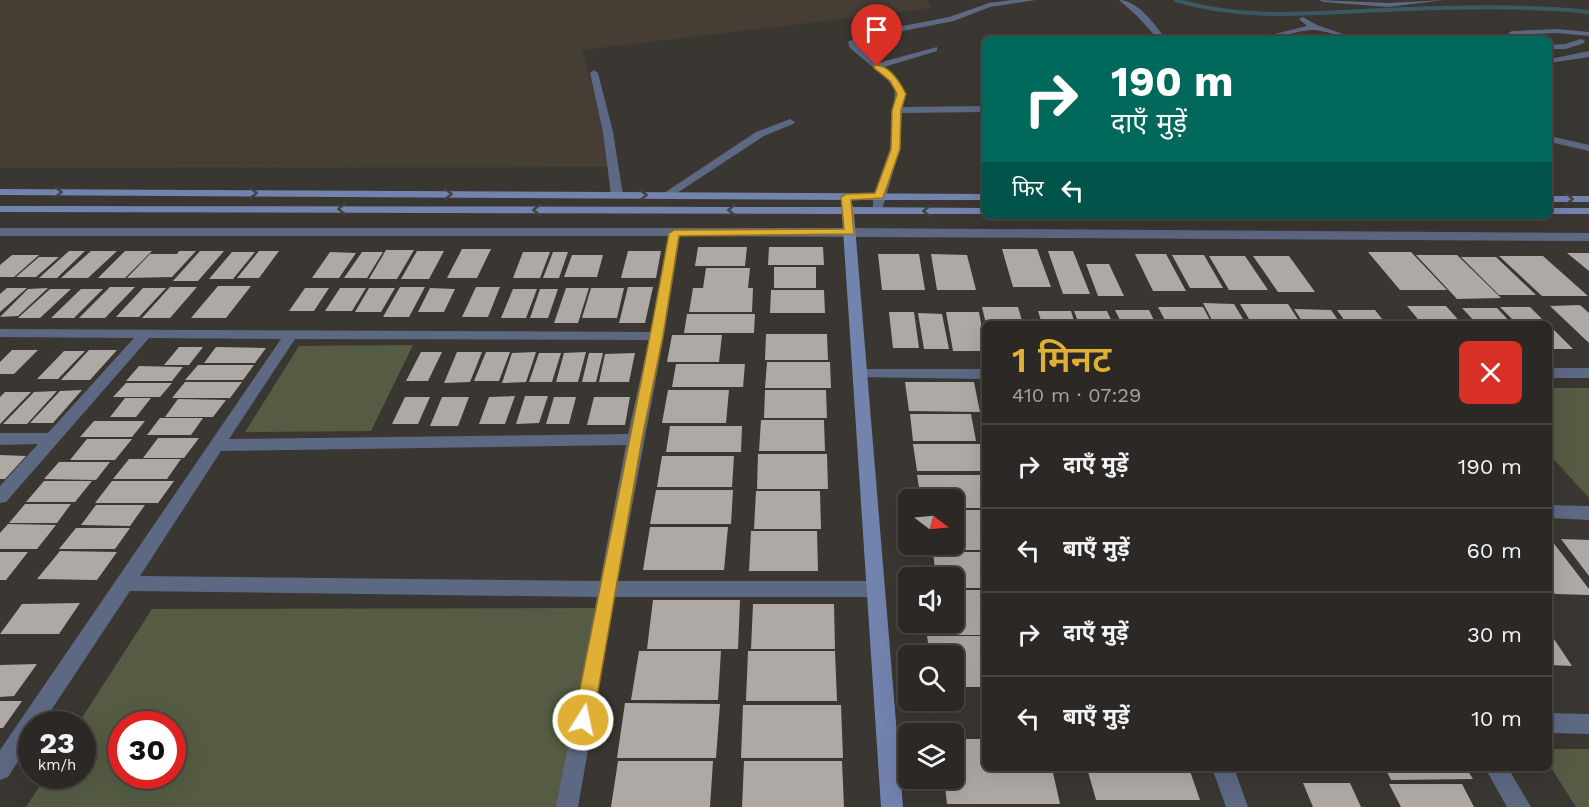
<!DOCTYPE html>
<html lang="hi">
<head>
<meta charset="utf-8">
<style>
	:root { --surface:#2c2825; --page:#34302d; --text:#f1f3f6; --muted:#a6a6a7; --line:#484442; --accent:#dfb034 }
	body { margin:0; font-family:"Work Sans","Noto Sans Devanagari",sans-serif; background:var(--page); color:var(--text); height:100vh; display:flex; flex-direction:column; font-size:22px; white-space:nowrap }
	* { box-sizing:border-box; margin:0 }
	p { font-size:20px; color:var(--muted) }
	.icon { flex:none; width:33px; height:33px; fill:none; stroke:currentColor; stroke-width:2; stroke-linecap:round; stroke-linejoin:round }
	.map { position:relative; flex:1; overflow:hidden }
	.drawer { position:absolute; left:982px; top:321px; width:570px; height:450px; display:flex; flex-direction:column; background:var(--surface); border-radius:9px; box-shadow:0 6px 24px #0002,0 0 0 2px var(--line) }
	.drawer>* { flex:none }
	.hud { position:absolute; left:982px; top:36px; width:570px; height:183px; border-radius:9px; box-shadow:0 6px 24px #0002,0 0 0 2px var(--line); background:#00695c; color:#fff; overflow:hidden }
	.needle { width:39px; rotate:106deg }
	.tools { position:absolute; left:898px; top:489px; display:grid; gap:12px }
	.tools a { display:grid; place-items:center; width:66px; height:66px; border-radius:9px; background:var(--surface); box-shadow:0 6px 24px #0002,0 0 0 2px var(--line); font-size:30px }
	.speed { position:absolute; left:18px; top:711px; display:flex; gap:12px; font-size:30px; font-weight:700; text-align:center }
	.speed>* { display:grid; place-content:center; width:78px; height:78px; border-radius:50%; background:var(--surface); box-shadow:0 6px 24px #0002,0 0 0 2px var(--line); line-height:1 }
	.speed small { font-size:15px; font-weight:400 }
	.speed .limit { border:9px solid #d22; background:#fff; color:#111 }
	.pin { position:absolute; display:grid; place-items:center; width:51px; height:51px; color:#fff; margin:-62px -26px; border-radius:50% 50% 50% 0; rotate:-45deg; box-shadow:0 0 6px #0007 }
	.pin .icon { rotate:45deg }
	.me { position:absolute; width:66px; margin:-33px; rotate:10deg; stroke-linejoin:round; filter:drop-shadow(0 0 4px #0008) }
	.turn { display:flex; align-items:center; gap:21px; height:126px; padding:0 30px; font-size:27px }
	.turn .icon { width:78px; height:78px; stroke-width:2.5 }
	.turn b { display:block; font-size:42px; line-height:51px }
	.then { display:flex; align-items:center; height:57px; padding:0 30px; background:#0003; gap:12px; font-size:22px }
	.round { display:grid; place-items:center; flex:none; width:63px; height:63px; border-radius:9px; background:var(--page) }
	.summary { display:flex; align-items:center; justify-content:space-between; height:102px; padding:0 30px }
	h1 { font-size:36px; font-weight:600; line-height:45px; color:var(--accent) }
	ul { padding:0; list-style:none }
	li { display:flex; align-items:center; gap:18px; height:84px; padding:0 30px; border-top:2px solid var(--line) }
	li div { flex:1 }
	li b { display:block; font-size:22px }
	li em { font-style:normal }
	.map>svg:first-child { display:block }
	.built { fill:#463e35 }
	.green { fill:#555c43; fill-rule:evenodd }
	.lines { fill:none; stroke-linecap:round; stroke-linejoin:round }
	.stream { stroke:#3a5a63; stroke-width:4 }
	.building { fill:#aea9a4 }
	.street { fill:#5d6883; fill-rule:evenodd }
	.secondary { fill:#7283ae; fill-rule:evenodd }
	.oneway { stroke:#424244 }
	.route { fill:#dfb034; stroke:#917222; stroke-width:1.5 }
</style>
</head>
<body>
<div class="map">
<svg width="1589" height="807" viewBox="0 0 1589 807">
	<rect width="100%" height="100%" fill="#3a3631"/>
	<path class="built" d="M0 0H926L932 8 582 50 614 167 0 168Z"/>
	<path class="green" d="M413 345 371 431 245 432 299 346Z
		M1550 388H1589V498L1550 455Z
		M598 608 560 807H26L46 776H82V724H78L152 609ZM122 724H172V776H122Z
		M1550 749H1589V807H1576L1550 766Z"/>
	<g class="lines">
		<path class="stream" d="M1176 0C1244 21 1314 13 1384 10 1453 7 1521 5 1589 12"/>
	</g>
	<path class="building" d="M698 247H747L745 266H695Z
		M769 247H823L824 265H768Z
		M462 249H491L477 278H447Z
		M1002 249H1037L1051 287H1013Z
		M386 250H414L397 279H369Z
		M69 251H85L57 278H39Z
		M91 251H117L88 278H61Z
		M125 251H152L125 278H98Z
		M179 251H196L172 277 127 278 150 254H177Z
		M200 251H224L198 281H173Z
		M259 251H279L259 278H237Z
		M417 251H444L429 279H401Z
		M628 251H661L656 278H621Z
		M1048 251H1073L1090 294H1063Z
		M232 252H255L233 279H209Z
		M330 252 356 253 339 278H312Z
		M362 252H383L367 278H344Z
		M523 252H550L540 278H513Z
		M553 252H568L559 278H543Z
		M1368 252H1411L1447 290H1400Z
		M1567 253H1589V271Z
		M878 254H919L925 290H882Z
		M931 254 967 255 976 290H937Z
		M1135 254H1166L1186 291H1153Z
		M12 255H39L14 277H0V265Z
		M572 255H603L597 277H564Z
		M1172 255H1204L1223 288H1190Z
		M1416 255H1457L1501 298 1457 299Z
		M1209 256H1245L1268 290H1229Z
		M1253 256H1289L1315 292H1278Z
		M1499 256H1543L1588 296H1542Z
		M39 257H59L36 277H16Z
		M1461 257H1496L1536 295H1499Z
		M1086 264H1109L1124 296H1098Z
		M774 267H816V288H774Z
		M706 268H750L748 288H753L752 312H689L693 288H703Z
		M218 286H251L226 318H191Z
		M110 287H135L105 318H79Z
		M170 287H197L170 318H142Z
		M400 287H425L409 317H383Z
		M476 287H500L488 317H462Z
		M628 287H653L645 323H619Z
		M7 288H27L0 312V294Z
		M48 288 18 316 0 317 28 289Z
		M143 288H166L139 317H116Z
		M305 288H329L314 311H289Z
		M340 288H366L352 311H325Z
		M369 288H395L381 312H355Z
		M430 288 455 289 444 312H418Z
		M566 288H589L578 323H554Z
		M591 288H624L617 318H582Z
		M50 289H71L40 318H18Z
		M81 289H103L74 318H51Z
		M513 289H537L526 318H501Z
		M540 289H558L548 318H530Z
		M771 290H824L825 313H770Z
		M1203 303 1234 304 1246 324H1214Z
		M1240 304H1288L1301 324H1252Z
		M1580 305 1589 313V343L1550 306Z
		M1407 306H1446L1462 324H1422Z
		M982 307H1018L1023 324H986Z
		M1158 307H1203L1212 324H1167Z
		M1500 307H1530L1547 324H1517Z
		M1462 308H1497L1512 324H1477Z
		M1294 309 1331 310 1341 324H1304Z
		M1115 310H1149L1156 324H1122Z
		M1337 310H1375L1386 324H1347Z
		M1038 311H1071L1075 324H1042Z
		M1074 311H1107L1113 324H1079Z
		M889 312H914L919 348H893Z
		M946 312H979L986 351H953Z
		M918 313 942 314 949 349H924Z
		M687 314H755L754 333H684Z
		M1550 326 1573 349H1550Z
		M766 334H827L828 360H765Z
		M672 335H722L719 362H667Z
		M179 347H203L189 365H164Z
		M216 347 266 348 255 363H204Z
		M12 350H38L14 374H0V362Z
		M89 350H117L90 380H61Z
		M64 351H85L58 379H37Z
		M421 352H442L428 381H406Z
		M457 352H482L470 382 444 383Z
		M486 352H510L499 381H474Z
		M536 352 526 382 502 383 512 353Z
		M586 352 578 382H556L564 353Z
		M539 353H561L552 382H529Z
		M589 353H603L596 382H582Z
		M635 353 629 382H599L605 354Z
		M767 362H830L831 388H765Z
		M676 364H745L743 387H672Z
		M198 365H254L243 380H185Z
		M139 366 183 367 172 381H126Z
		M185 382H242L230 398H172Z
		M905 382H974L980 412 909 411Z
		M126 383H172L160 397H113Z
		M82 390 53 423H30L60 391Z
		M668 390H729L726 423H662Z
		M765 390H826L827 418H764Z
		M57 391 27 424H3L34 392Z
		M5 392H31L0 424V397Z
		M515 396 505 424H479L489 397Z
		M525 396H548L539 423 516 424Z
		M405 397H430L418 424H392Z
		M442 397H469L458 426H430Z
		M554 397H576L569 424H546Z
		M594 397H630L625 425H587Z
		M125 398H151L136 417H110Z
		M178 399 226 400 213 417H165Z
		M910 414H971L976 441H913Z
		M160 418H203L191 435H147Z
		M761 420H824L825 451H759Z
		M94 421H145L132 437H80Z
		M670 426H742L741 452H666Z
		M158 438H199L184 458H143Z
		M87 439H132L115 460H70Z
		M913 444H985L986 471H917Z
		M758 454H827L828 489H757Z
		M0 455 26 456 5 479H0Z
		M662 456H734L732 487H657Z
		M129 459H181L167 479H113Z
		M59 462H110L96 480 44 479Z
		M917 475H986V508H954V500H921Z
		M44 481H92L75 502H26Z
		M112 481H174L158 503H95Z
		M656 490H733L731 524H650Z
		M756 491H820L821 529H754Z
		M25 504H71L57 523H9Z
		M96 505H145L130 526 81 525Z
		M954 510H986V550H936L935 544H954Z
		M8 524 56 525 37 549H0V533Z
		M650 527H728L724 570H643Z
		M76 528H130L115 549H59Z
		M751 531H817L818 571H749Z
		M1561 539 1589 540V576Z
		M1550 541H1552L1589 589V595L1555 594 1550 587Z
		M60 551 117 552 97 580 37 579Z
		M0 552H28L6 580H0Z
		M933 552H986V588H954V578H936Z
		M954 590H986V635H954Z
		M653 600H740L738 649H647Z
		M80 603 59 634H0L22 604Z
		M753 604H834L835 649H751Z
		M1550 633 1572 666 1550 665Z
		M927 636H986V687H954V656H930Z
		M639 651H721L718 700H631Z
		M748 651H835L837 701H746Z
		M37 664 14 696 0 697V665Z
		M0 701H22L3 728H0Z
		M625 703 720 704 716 758H617Z
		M743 705H841L843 758H741Z
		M954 739H986V768H1052L1060 804H947L944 778H954Z
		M618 761H713L710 807H611Z
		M744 761H842L844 807H742Z
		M1087 768H1189L1200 800H1096Z
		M1261 768H1344L1346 773H1263Z
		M1385 768H1466L1473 779 1391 780Z
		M1303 783H1350L1361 807H1313Z
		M1389 784H1462L1474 807H1401Z"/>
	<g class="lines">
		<path class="street" d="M1012 0H1036L990 7 954 21 867 38 856 43 878 63 937 47V51L884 67C898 78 907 88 903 107L986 106V112L902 113 900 149 881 213H873V196L890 149 895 89 886 78 850 48 848 42 862 34 949 17 989 3Z
			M1119 0C1138 0 1155 25 1166 39H1158L1137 16Z
			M1319 0 1388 3 1445 0 1388 7 1323 2Z
			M1303 17 1317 25 1357 39C1342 39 1325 29 1311 30 1292 32 1275 39 1255 39L1307 26 1299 19Z
			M1557 29 1589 32V36L1557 33 1512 35 1508 33 1512 31Z
			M1581 39 1585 41 1584 43 1566 49H1550V45L1565 44Z
			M1589 51V57L1550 63V59Z
			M594 70 598 73 613 132 623 195 617 198 611 195 603 132 590 73Z
			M790 119 795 122 793 124 764 136 671 197 667 198 661 195 756 132Z
			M1550 136 1589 145V151L1550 142Z
			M0 228H850L1589 233V241L680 236 664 336 618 581H876L883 584 885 589 883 594 876 597H615L578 807H556L597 597 130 591 42 724H32V740L8 777 0 780V750L281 339 149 338 6 502 0 503V486L38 444 0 445V433H48L134 338 0 337V329L651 332 668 236H0ZM295 339 649 340 628 434 229 439ZM626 445 600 581 140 576 221 451Z
			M1550 368H1589V378H1550Z
			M860 369H986V379L855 377 853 374Z
			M1550 505 1589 506V520L1550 518Z
			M1550 713 1589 714V734L1550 733Z
			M1212 768H1234L1248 807H1226Z
			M1485 768H1508L1531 807H1507Z"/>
		<path class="secondary" d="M0 189 986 194V200H847L851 201 853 207 986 208V214H854L903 807H881L842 214 0 212V206L842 207 841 203 847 200 0 195Z
			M1550 196H1589V202H1550Z
			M1550 208H1589V214H1550Z"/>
	</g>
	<defs><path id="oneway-chevron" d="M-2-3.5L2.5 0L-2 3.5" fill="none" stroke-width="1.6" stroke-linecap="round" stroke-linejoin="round" transform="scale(1.5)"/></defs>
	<g class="oneway">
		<use href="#oneway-chevron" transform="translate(58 192)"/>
		<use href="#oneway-chevron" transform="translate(253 193)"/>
		<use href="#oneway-chevron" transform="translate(448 194)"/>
		<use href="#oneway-chevron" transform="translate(643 195)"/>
		<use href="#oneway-chevron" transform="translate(1569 199)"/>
		<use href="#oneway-chevron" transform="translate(342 209) rotate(-180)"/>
		<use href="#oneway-chevron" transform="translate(537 210) rotate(-180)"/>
		<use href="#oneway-chevron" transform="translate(732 210) rotate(-180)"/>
		<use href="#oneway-chevron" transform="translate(927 211) rotate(-180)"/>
	</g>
	<path class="route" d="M874 65C889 64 900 82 906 94L901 110 900 149 883 198 851 200 854 234 679 236 663 336 642 439 593 720 590 726 583 729 577 726 574 720C605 558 640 396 669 233L674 230 844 229 841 197 846 194 875 193 891 149 892 110 897 94 890 81 874 68Z"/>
</svg>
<div class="tools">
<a><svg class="needle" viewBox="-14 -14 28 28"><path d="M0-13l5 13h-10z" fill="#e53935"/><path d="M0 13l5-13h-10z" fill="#a6a6a7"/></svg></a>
<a><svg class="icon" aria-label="sound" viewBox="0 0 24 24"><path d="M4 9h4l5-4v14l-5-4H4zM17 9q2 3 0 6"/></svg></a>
<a><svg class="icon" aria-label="search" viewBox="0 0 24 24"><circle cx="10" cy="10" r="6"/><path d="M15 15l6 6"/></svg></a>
<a><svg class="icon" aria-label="layers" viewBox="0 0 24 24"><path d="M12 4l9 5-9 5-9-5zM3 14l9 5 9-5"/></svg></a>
</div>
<div class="speed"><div>23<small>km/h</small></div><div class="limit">30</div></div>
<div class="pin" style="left:877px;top:66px;background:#d93025"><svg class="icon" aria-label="arrive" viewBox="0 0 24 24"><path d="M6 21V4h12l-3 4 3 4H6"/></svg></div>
<svg class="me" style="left:583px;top:720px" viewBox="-20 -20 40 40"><circle r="17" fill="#dfb034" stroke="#fff" stroke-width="3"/><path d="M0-11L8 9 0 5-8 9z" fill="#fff"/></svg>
<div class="hud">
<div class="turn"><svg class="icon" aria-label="right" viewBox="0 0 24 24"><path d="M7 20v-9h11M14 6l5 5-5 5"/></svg><div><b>190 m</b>दाएँ मुड़ें</div></div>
<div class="then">फिर<svg class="icon" aria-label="left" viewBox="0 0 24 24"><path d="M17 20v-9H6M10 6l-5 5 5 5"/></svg></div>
</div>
<section class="drawer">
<div class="summary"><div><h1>1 मिनट</h1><p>410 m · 07:29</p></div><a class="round" style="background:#d93025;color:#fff"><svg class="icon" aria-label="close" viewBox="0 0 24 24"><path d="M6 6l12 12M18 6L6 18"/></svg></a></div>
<ul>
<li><svg class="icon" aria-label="right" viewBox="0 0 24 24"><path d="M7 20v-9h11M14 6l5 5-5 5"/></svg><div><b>दाएँ मुड़ें</b></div><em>190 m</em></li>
<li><svg class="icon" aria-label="left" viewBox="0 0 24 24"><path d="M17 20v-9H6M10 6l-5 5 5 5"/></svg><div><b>बाएँ मुड़ें</b></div><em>60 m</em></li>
<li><svg class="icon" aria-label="right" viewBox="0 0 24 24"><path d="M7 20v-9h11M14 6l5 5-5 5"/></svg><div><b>दाएँ मुड़ें</b></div><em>30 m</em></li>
<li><svg class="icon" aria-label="left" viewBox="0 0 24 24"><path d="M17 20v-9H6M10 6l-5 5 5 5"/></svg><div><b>बाएँ मुड़ें</b></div><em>10 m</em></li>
</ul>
</section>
</div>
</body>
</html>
